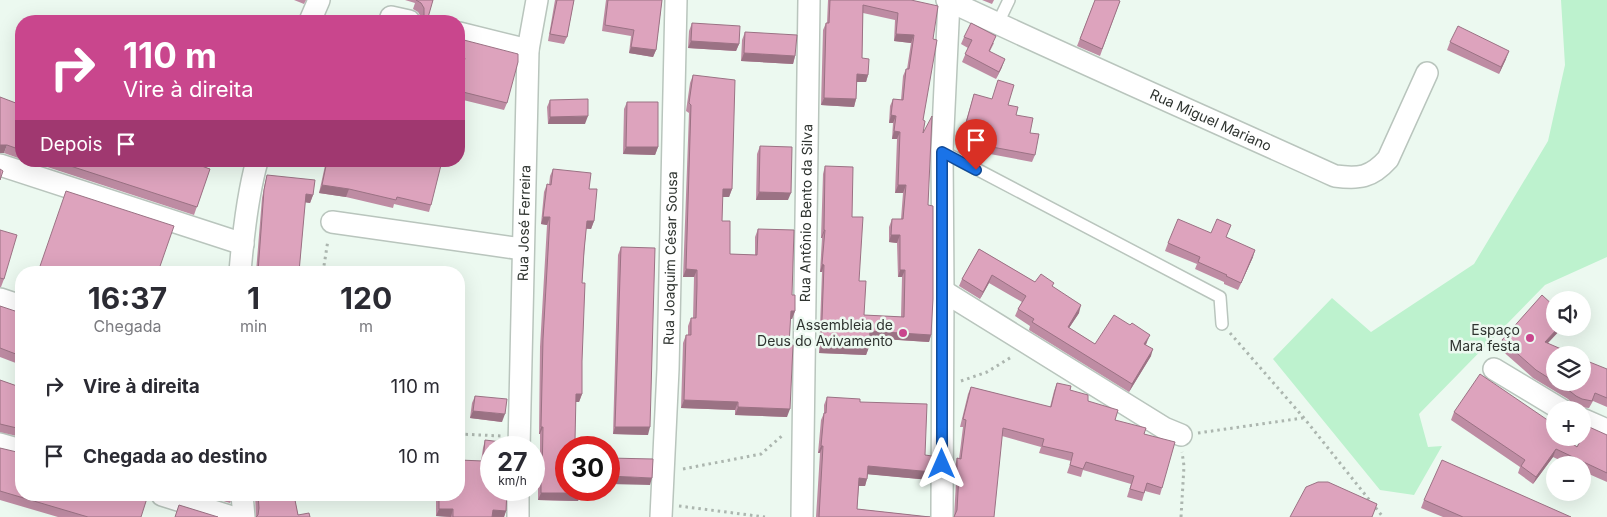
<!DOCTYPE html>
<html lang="pt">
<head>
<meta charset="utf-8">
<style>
	:root { --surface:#fff; --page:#f2f2f3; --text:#2b2b33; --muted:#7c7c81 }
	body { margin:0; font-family:Inter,sans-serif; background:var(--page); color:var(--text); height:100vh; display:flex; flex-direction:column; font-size:19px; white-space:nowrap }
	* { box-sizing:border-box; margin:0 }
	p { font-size:16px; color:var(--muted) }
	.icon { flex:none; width:28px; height:28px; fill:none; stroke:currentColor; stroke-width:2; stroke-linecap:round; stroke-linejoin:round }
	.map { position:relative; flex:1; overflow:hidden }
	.panel { position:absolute; left:15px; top:266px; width:450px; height:235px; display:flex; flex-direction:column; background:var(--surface); border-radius:20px; box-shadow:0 5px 20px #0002 }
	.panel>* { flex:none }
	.banner { position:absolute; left:15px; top:15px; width:450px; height:152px; border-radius:20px; box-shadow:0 5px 20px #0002; background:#c9468d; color:#fff; overflow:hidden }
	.controls { position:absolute; left:1546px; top:291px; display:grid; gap:10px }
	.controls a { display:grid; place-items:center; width:45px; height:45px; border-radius:50%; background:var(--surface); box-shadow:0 5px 20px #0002; font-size:25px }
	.speed { position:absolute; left:480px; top:436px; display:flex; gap:10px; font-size:25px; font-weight:700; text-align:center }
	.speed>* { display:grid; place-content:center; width:65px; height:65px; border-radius:50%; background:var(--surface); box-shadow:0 5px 20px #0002; line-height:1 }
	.speed small { font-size:12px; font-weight:400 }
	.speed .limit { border:8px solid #d22; background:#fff; color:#111 }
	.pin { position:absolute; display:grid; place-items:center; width:42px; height:42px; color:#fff; margin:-51px -21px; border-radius:50% 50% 50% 0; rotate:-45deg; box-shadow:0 0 5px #0007 }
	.pin .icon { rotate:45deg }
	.me { position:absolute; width:55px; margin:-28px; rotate:0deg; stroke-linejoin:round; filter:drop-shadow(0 0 4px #0008) }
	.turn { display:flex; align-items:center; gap:18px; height:105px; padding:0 25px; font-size:22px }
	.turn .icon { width:65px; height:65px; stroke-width:2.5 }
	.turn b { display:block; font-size:35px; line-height:42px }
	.then { display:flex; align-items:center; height:48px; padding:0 25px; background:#0003; gap:10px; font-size:19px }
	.eta { display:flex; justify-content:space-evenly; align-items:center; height:85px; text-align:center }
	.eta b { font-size:30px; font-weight:700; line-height:35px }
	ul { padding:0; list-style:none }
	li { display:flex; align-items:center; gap:15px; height:70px; padding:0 25px }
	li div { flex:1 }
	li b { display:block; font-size:19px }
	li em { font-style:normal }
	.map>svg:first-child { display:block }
	.green { fill:#bdf2ce }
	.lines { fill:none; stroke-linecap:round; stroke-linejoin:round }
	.lane-casing { stroke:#b9c5bd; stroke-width:14 }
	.street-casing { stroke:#b9c5bd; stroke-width:24 }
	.path { stroke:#acb6af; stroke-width:3; stroke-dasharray:2.5 4; stroke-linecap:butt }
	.lane { stroke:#fff; stroke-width:11 }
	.street { stroke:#fff; stroke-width:21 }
	.wall { fill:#be8ca3 }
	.shaded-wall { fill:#9b7284 }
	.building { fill:#dda3bd; stroke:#9b7284 }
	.route-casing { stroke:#114b97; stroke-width:12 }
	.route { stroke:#1a73e8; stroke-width:9 }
	.poi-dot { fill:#c9468d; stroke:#ecf9f0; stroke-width:2 }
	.labels { text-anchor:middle; stroke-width:5; stroke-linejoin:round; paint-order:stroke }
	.street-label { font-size:14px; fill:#2f3430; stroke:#ecf9f0 }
	.poi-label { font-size:14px; fill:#2f3430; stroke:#ecf9f0; text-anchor:end }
</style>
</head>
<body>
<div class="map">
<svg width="1607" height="517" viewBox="0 0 1607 517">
	<rect width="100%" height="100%" fill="#ecf9f0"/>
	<path class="green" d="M1561 0H1607V257L1545 285 1419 414 1428 447 1442 446 1414 495 1380 490 1273 359 1332 298 1371 332 1474 264 1548 141 1565 65Z"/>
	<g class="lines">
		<defs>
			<path id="lane" d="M997 25 1009 0
				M942 151 1220 297 1222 324"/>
			<g id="street">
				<path id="s1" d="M947 0C1075 60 1205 117 1335 176 1359 179 1371 178 1388 159L1427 73"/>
				<path d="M391 17 409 21"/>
				<path d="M310 21 319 0"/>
				<path d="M459 33 528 50"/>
				<path d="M0 165 243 244"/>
				<path d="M332 222 522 249"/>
				<path d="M240 272C243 236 247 197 257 161"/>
				<path d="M943 291 1164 428 1181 435"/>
				<path d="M0 299 21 306"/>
				<path d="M1494 369 1562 410"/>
				<path d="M1582 419 1607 430"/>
				<path d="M0 444 21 450"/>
				<path id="s2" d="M519 448 528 50 537 0"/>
				<path d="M162 495 232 517"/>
				<path d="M242 495 244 517"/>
				<path d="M518 517V490"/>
				<path id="s3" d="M661 517 668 369 676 0"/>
				<path id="s4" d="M802 517 809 0"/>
				<path d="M942 517 943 291 942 151 949 1"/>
			</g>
		</defs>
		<use href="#lane" class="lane-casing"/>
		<use href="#street" class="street-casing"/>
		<path class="path" d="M323 272 328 240
			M1230 333 1304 418 1383 517
			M961 381 987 372 1013 356
			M1198 433 1303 418
			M459 434 501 436
			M683 469 761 454 783 435
			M679 506 765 517
			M1181 517 1184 466 1182 452"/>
		<use href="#lane" class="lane"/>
		<use href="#street" class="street"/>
	</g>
	<path class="wall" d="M294 0H306L304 4Z
		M405 0H433L421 21V17L418 12 413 9 415 3Z
		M555 0H574L567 37 564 44 548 41Z
		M606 0H662L656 50 653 57 629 53 631 36 602 31Z
		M828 0H911L933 39 923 120V133L928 205 931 335 929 342 869 338V347L866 355 819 353 822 272H820L822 238H821L823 174 825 166 852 217 859 281 864 315 901 317 902 277H898L897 243 889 242V227L892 219H901L903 193H895L897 139H892L893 123H889L890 106 893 99 901 100 903 76 906 69H907L911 43 894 41 895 20 863 13 862 58 868 75 866 82H857L856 99 854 107 821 105 823 30 826 23H827Z
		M982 0H994L992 4Z
		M1095 0 1120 1 1100 56 1077 46Z
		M692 23 739 44 736 51 688 48 689 31Z
		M745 32 795 56 793 64 741 61 742 40Z
		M964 37 994 43 990 51 1002 67 996 79 962 62 968 48 961 44Z
		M1450 42 1506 59 1499 74 1447 50Z
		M459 43 507 103 504 110 459 99V81L463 65 459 64Z
		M693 75 732 189 729 197H722V221L730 254 755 255V237L758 229 792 295 795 311 792 319H790L789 345 787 417 735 415V410L681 408 683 343 686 335H688V326L691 318H693L694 277H683L689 113 686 111 690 83Z
		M974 94 1008 105 1030 133 1035 155 1032 162 990 154 991 148 960 141Z
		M550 100 585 124H548L547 107Z
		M627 102 658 147 655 155 623 154 624 109Z
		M21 105V159L4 153Z
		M760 146 788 200H756L757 154Z
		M29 161H188L210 169 194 215Z
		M326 161H413L431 205 429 212 394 204 393 208 346 197 319 193Z
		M553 169 589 189 594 221 591 229H586L582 283V394L579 402H576L566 448 581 493 578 501 538 500V484L540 480V434H539L540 347 547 225 541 224 544 192 547 184 549 185 550 176Z
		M267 175 313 195 310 203 305 202 299 272H256L262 198 265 183Z
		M0 230 4 279 1 287H0Z
		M1211 233 1227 237 1253 257 1238 290 1224 284V282L1195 269 1197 264 1165 251 1168 243Z
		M621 247 648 435 613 434 618 255Z
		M979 249 1035 282 1053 287 1079 313 1069 328 1095 344 1147 342 1146 345 1151 356 1129 392 1029 330 1030 326 1015 316 1018 309 1022 302 989 283 980 299 959 286 962 279Z
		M0 306 21 326V365L0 357Z
		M1562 328 1548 343 1555 355V382H1582L1607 369V407L1593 401 1589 408 1579 407 1573 404 1568 399 1533 378 1499 348 1502 340Z
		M21 373V437L0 432V380L17 386Z
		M1057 383 1088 401 1115 420 1144 434 1162 488 1160 495 1145 491 1142 501 1127 497 1131 484 1083 470 1081 477 1067 473 1071 461 1039 453 1041 447 1002 436 954 517 956 482H955V466L957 458 959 459 963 427H960L968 394 971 387 1050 407 1054 391Z
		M475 396 502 422 470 418 472 403Z
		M827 397 860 402 925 455 930 480 868 474 865 486H859L857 509 930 517H816L820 453H818L821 420 824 413V405Z
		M1454 412 1549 421 1547 425 1577 447 1607 435V482L1582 471V465H1570L1553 457 1533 484 1518 473 1520 467 1451 420Z
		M485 440 506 511 504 517H451L436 516V498L437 495H459L481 461 483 448Z
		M0 448 141 517H58L0 500Z
		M203 495H233L230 503Z
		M255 495H294L298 515 256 517Z
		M1424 500 1571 517H1443L1421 508Z"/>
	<path class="shaded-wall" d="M896 34 914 35 911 43 894 41Z
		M691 41 739 44 736 51 688 48Z
		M631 47 656 50 653 57 629 53Z
		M1509 51 1506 59 1499 74 1501 67Z
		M744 53 795 56 793 64 741 61Z
		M1005 59 1002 67 996 79 999 72Z
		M857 74 868 75 866 82H855Z
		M824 98 856 99 854 107 821 105Z
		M891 115 896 116 893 123H889Z
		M588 116 585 124H548L550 117Z
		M894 131 900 132 897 139H892Z
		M0 145H7L4 153H0Z
		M626 147H658L655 155 623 154Z
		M322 185 349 189 346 197 319 193Z
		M898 185H906L903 193H895Z
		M723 189H732L729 197H720Z
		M759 192 791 193 788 200H756Z
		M306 194 313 195 310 203 303 202Z
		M543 217H550L547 225 541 224Z
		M587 221H594L591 229 584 228Z
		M824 230H825L822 238H821Z
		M891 235H900L897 243 889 242Z
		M1255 250 1253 257 1238 290 1241 283Z
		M822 264 824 265 822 272H820Z
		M686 269 697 270 694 277H683Z
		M900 270H905L902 277H898Z
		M992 275 989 283 980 299 983 292Z
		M1081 305 1079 313 1065 334 1068 327Z
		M791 311H795L792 319H788Z
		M1558 328H1562L1542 349 1545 342Z
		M870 331 931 335 929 342 867 338Z
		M1150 335 1147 342 1142 351 1144 344Z
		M821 346 869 347 866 355 819 353Z
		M1153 349 1151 356 1129 392 1132 384Z
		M576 394H582L579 402H574Z
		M684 400 738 402 735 410 681 408Z
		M738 407 790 409 787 417 735 415Z
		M473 411 505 414 502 422 470 418Z
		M541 427H543L540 434H539Z
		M615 427H650L648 435 613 434Z
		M821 446H823L820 453H818Z
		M1556 449 1553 457 1533 484 1536 477Z
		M868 466 932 472 930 480 865 474Z
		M957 474H959L956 482H955Z
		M609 476 652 478 650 485 609 484Z
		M859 478 867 479 865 486H857Z
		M541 493H581L578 501 538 500Z
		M439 509H453L451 517 436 516Z
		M493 510 506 511 504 517H490Z"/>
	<path class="building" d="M416 0H433L427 21H421L424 15V8L421 3Z
		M557 0H574L567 37 550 34Z
		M608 0H662L656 50 631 47 634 30 605 25Z
		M830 0H911L938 6 933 39 937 40 923 120 925 121 923 133 932 116 928 205 933 206V299L931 335 870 331 869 347 821 346 824 265 822 264 825 230H824L825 166 853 167 852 217H863L859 281H866L864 315 904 317 905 270H900V235H891L892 219H903L906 185H898L900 132 894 131 896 116 891 115 893 99 903 100 906 69H909L914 35 896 34 898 13 863 5 862 58 869 59 868 75 857 74 856 99 824 98 826 23H829Z
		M1095 0H1118L1120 1 1102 49 1080 39Z
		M378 18 389 21H377Z
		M692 23 740 26 739 44 691 41Z
		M971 23 996 36 989 51 1005 59 999 72 965 54 972 40 964 37Z
		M1458 26 1509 51 1501 67 1450 42Z
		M745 32 797 35 795 56 744 53Z
		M460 39 518 54V62L507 103 459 91V84L465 58 459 56V44Z
		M693 75 735 80 732 189H723L722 221H730V254L757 255 758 229 794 230 792 295H795V311H791L789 345H793L790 409 738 407V402L684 400 686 335H691V318H696L697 286V270L686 269 691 105 689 103Z
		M998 80 1014 85 1008 105 1018 107 1016 115 1033 118 1030 133 1039 134 1035 155 992 147 993 141 963 134 974 94 992 99Z
		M0 97 21 105V150L7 145H0Z
		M588 99V116L550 117V100Z
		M627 102H658V147H626Z
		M760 146 792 147 791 193 759 192Z
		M55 161H188L210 169 197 207Z
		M327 161H413L427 165V162L441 165 431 205 397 197 396 200 349 189 322 185Z
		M0 169 3 171 0 180Z
		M553 169 591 173 589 189H597L594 221H587L584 251 582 283H585L582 361V394H576L575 441H590L589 448H566V490H581V493H541V477H542L543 427H541L543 339 550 217H543L547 184 551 185Z
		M267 175 315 180 313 195 306 194 299 272H258L264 190Z
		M66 191 174 226 158 272H38Z
		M1178 219 1211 233 1217 219 1231 225 1226 237 1255 250 1241 283 1226 276 1227 275 1198 262 1200 257 1168 243Z
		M0 230 17 235 4 279 0 278Z
		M621 247 655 248 650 427H615Z
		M979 249 1035 282 1041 274 1054 283 1052 286 1081 305 1068 327 1095 344 1114 315 1130 325 1132 323 1150 335 1144 344 1153 349 1132 384 1032 322 1034 319 1018 309 1026 296 992 275 983 292 962 279Z
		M1542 295 1555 307V328H1558L1545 342 1575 355H1555V382L1536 370 1502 340Z
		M0 306 21 313V356L0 348Z
		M1582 359 1607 369V398L1595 393 1592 401 1582 399 1576 396 1571 392 1556 382H1582Z
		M21 373V429L0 424V380L17 386Z
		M1480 374 1549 421 1547 425 1555 431V438H1565L1577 447 1582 438V436L1587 426 1607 435V473L1556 449 1536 477 1521 466 1525 460 1454 412Z
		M1057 383 1071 386 1070 390 1088 395V401L1118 410 1115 420 1146 428 1144 434 1175 442 1162 488 1147 483 1144 493 1130 489 1134 476 1086 462 1083 469 1070 465 1073 453 1042 446 1044 439 1003 428 994 517H954L957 510 959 474H957V458L961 459 966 420 963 419 971 387 1051 407Z
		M475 396 507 399 505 414 473 411Z
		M827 397 860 399V402L927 404 925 455 932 456V472L868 466 867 479 859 478 857 509 930 517H819L823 446H821L824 413H826Z
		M485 440 510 443 509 448H491V490H507L506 511 493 510 492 517H453V509H439V495H459V460L483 461Z
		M0 448 21 453V495H148L141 517H88L0 491Z
		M609 458 653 459 652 478 609 476Z
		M1442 460 1571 517H1463L1424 500Z
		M1318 482H1328L1377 504 1372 517H1290L1306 487Z
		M258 495H294L298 515 309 513 310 517H256L258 515 259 508Z
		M179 505 218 517H175Z"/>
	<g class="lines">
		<defs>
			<path id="route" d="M942 464V152L976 170"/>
		</defs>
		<use href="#route" class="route-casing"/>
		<use href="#route" class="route"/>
	</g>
	<g class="poi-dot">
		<circle cx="903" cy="333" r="5"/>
		<circle cx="1530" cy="338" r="5"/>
	</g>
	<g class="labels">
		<g class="street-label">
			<text dy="5" stroke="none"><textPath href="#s1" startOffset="290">Rua Miguel Mariano</textPath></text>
			<text dy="5" stroke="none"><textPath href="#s4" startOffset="304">Rua Antônio Bento da Silva</textPath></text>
			<text dy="5" stroke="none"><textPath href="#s2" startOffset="225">Rua José Ferreira</textPath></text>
			<text dy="5" stroke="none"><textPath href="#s3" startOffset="259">Rua Joaquim César Sousa</textPath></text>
		</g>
		<g class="poi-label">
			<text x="893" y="330">Assembleia de<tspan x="893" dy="16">Deus do Avivamento</tspan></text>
			<text x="1520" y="335">Espaço<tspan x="1520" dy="16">Mara festa</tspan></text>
		</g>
	</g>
</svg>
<div class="controls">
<a><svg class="icon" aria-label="sound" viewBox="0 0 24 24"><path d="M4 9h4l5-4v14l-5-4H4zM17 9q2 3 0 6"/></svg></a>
<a><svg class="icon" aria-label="layers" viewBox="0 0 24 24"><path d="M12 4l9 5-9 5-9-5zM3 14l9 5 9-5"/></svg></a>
<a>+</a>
<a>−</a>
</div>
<div class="speed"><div>27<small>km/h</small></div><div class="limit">30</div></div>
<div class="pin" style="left:976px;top:170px;background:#d93025"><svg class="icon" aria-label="arrive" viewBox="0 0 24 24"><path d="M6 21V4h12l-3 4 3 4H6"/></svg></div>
<svg class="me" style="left:942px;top:464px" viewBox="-20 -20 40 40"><path d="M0-17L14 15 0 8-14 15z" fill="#1a73e8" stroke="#fff" stroke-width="4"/></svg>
<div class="banner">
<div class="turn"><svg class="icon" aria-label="right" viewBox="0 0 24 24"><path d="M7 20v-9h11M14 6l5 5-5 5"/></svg><div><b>110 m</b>Vire à direita</div></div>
<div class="then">Depois<svg class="icon" aria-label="arrive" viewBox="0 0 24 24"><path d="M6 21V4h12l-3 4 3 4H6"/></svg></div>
</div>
<section class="panel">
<div class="eta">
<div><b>16:37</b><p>Chegada</p></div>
<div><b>1</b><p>min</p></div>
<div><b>120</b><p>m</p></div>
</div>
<ul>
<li><svg class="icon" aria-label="right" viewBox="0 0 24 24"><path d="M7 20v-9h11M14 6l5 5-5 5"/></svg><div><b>Vire à direita</b></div><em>110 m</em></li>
<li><svg class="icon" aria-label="arrive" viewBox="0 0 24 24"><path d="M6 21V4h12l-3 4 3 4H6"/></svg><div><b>Chegada ao destino</b></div><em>10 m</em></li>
</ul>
</section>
</div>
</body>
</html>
